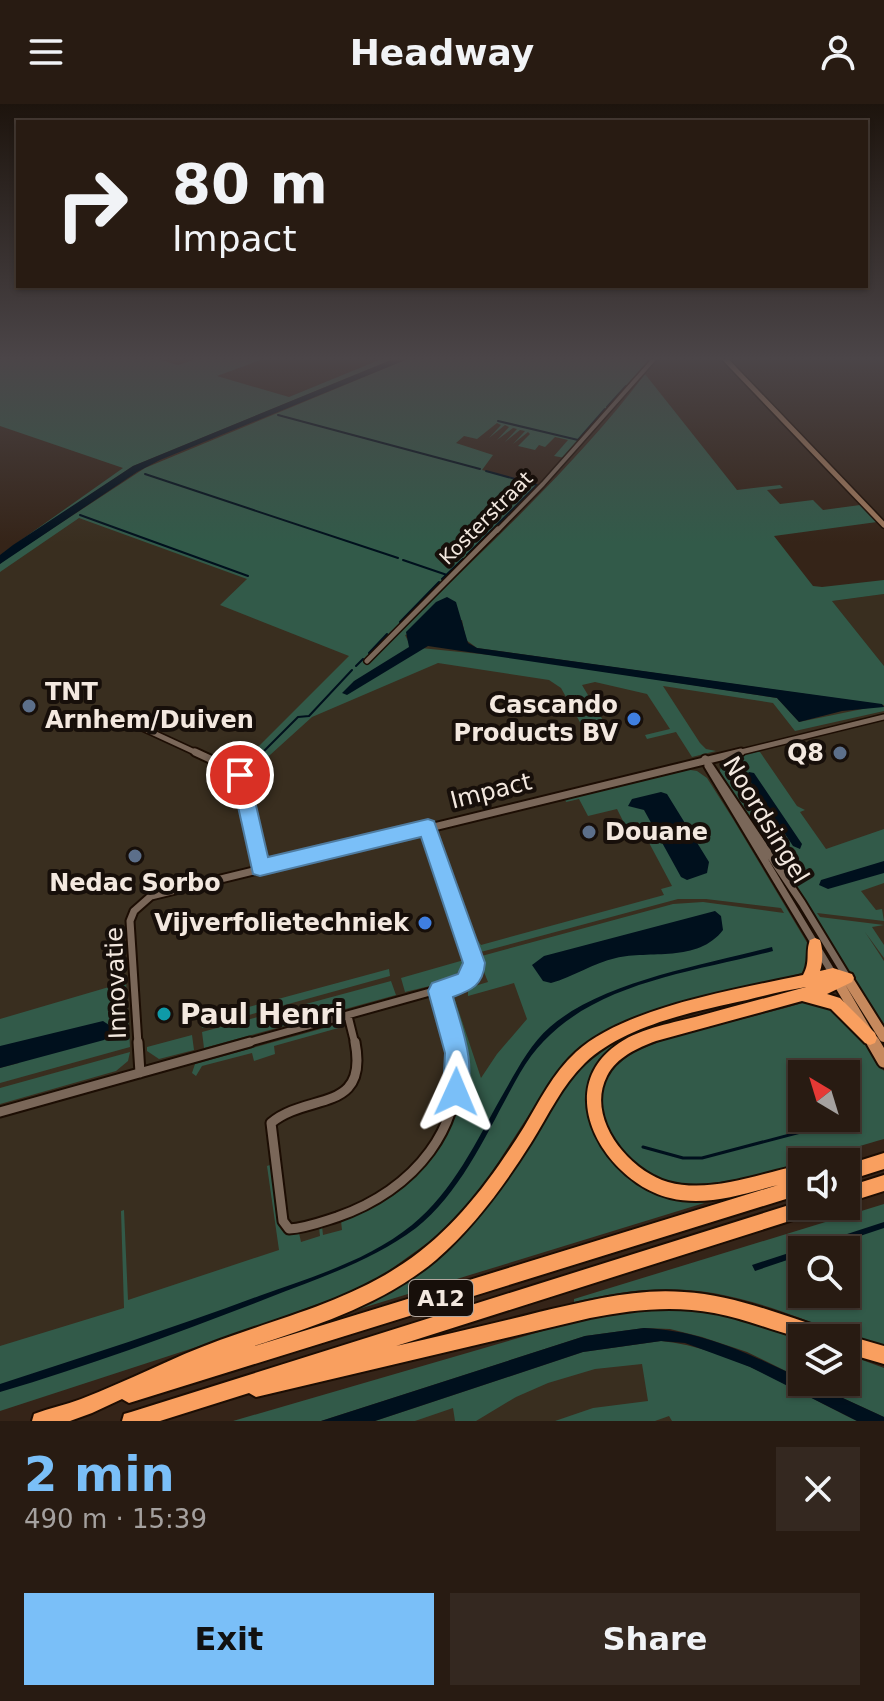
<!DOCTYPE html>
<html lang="en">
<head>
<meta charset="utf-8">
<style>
	:root { --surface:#281b12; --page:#342820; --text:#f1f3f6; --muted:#a5a19f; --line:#443932; --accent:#7abff8 }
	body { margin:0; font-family:"DejaVu Sans",sans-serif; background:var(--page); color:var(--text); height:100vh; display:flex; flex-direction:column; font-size:30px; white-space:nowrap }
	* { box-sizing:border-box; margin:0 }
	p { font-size:26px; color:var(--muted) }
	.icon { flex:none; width:44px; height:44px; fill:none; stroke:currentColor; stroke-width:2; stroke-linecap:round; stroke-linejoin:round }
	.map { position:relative; height:1317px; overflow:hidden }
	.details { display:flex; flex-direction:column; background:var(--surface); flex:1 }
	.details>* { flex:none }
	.banner { position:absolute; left:16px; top:16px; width:852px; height:168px; border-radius:0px; box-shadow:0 2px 6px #0004,0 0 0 2px var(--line); background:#281b12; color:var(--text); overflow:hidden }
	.needle { width:52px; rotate:322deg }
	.controls { position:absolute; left:788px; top:956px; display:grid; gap:16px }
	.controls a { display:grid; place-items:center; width:72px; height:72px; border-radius:0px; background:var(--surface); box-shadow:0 2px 6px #0004,0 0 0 2px var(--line); font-size:40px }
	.pin { position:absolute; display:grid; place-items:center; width:68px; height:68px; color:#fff; margin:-34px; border:4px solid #fff; border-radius:50%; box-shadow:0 2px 8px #0007 }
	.me { position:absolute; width:88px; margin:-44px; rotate:1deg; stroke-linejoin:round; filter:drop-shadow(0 0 6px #0008) }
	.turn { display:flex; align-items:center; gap:28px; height:168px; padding:0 24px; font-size:36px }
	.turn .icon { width:104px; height:104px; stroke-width:2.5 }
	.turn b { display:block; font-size:56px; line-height:68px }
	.round { display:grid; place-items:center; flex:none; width:84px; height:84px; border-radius:0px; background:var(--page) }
	.overview { display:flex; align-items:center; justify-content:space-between; height:136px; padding:0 24px }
	h1 { font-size:48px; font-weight:700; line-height:60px; color:var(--accent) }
	.button { display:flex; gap:16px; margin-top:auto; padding:16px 24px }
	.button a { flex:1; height:92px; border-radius:0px; background:var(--accent); color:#111; font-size:32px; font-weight:700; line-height:92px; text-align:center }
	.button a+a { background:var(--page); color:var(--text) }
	header { display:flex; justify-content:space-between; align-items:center; height:104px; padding:0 24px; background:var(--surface); font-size:36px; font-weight:700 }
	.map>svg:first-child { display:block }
	.industrial { fill:#392e1f }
	.green { fill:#325a49; fill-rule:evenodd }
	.water { fill:#00101d }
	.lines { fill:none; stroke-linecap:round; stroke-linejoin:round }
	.stream-far1 { stroke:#00101d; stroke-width:2 }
	.stream { stroke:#00101d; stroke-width:3 }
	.street-far3-casing { stroke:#1c0d03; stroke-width:7 }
	.street-far2-casing { stroke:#1c0d03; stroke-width:8 }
	.street-far1-casing { stroke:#1c0d03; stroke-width:11 }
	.street-casing { stroke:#1c0d03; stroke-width:13 }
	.secondary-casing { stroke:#1c0d03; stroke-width:8 }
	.primary-far1-casing { stroke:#1c0d03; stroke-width:14 }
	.primary-casing { stroke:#1c0d03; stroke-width:17 }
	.highway-casing { stroke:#1c0d03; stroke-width:4 }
	.street-far3 { stroke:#7a6759; stroke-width:4 }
	.street-far2 { stroke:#7a6759; stroke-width:5 }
	.street-far1 { stroke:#7a6759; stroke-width:7 }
	.street { stroke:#7a6759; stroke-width:9 }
	.secondary { stroke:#a0785b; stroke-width:5 }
	.primary-far1 { stroke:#c6895d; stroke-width:10 }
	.primary { stroke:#c6895d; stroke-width:13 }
	.highway { fill:#f99f5f; fill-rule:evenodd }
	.route { fill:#7abff8; stroke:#4f7ca1; stroke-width:2 }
	.service-dot { fill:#5c6f8a; stroke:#170f0a; stroke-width:3 }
	.shop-dot { fill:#3f7fe0; stroke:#170f0a; stroke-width:3 }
	.culture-dot { fill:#0f9aa8; stroke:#170f0a; stroke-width:3 }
	.labels { text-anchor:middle; stroke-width:8; stroke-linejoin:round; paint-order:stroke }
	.far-street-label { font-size:20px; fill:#f3e8df; stroke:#170f0a }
	.shield { fill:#170f0a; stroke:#b1a79f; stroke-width:2 }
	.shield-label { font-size:22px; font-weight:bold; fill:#f3e8df }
	.poi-label { font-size:24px; font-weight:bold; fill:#f3e8df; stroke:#170f0a; text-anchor:end }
	.street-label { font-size:24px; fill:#f3e8df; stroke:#170f0a }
	.near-poi-label { font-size:28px; font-weight:bold; fill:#f3e8df; stroke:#170f0a; text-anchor:start }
</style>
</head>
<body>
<header><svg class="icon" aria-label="menu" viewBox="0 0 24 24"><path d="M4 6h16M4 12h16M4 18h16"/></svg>Headway<svg class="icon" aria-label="person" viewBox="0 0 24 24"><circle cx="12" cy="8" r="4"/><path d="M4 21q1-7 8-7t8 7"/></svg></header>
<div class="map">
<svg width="884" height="1317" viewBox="0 0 884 1317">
	<rect width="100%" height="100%" fill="#352418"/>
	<path class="industrial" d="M72 408 434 541 884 601V857L857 824 634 882 451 1081 0 1282V455Z
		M884 490V562L832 497Z
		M581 1240 878 1317H346Z"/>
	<path class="green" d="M0 254H154L178 261 200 254H266L217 272 289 293 384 254H396L133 362 0 451 123 364 0 322Z
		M410 254H653L565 354 554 352 568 336 555 333 545 343 539 341 535 346 518 342 530 330 528 328 513 340 525 327 520 326 505 338 517 325 513 324 497 336 509 323 505 321 489 334 501 321 497 319 477 335 464 332 456 339 493 351 482 366 540 381 364 559 369 560C461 464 564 377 645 270L737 386 780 381 783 384 767 386 780 400 813 396 823 406 860 401 877 418 774 432 813 482 822 483 884 476V490L832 497 884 562V601L477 544 466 536 462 516 405 531 411 543 510 553 777 594 799 618 877 602 884 603V607L795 627 773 599 663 582 700 639 706 645 716 647 692 653 676 628 647 635 645 631 670 625 647 590 595 578 582 581 607 623 586 629 561 584 549 576 438 559 312 613 249 670 236 658 250 651 349 552 220 501 247 475 79 414 0 468V460L6 455 145 364Z
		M754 646 760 648 797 702 805 706 800 708 826 745 884 725V779L861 787 876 806 882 805 884 817 817 809 820 813 884 821 872 823 884 841V854L865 828 884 857V923L759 725 719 669 724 655Z
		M684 665 697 667 707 674 733 715 809 842 806 868 633 913 587 938 554 972 475 1094 444 1127 380 1173 340 1192 227 1233 0 1307V1242L124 1204 121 1107 124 1106 128 1196 279 1146 267 1062 270 1061 281 1124 289 1129H299L301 1138 320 1132 319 1123 322 1122 323 1131 342 1126 341 1117C398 1098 431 1065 455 1011L460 1012 463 1008 457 1005 459 994 466 995 469 970H462L461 952 468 951 456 901 449 903 447 892 458 888 459 891 454 893 481 974 497 950 527 915 514 879 468 892V884L488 878 478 853 673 800 703 798 784 809 781 804 706 795H678L477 849 472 837 474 831 481 841 664 791 661 785 672 782 638 718 625 721 617 705 588 712 579 695 566 698 565 695Z
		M464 856C459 880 426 882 405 888L401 874Z
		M389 865 390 872 202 924 201 916Z
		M391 877 396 891 204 944 202 928Z
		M126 878 130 943 0 979V964L19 959 0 945V915Z
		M806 883 624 939 591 994 631 1073 727 1092 294 1225 430 1156 559 987 584 959 603 944 649 925Z
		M806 898H823L855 923 884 967V1035C830 1050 742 1082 688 1080 661 1078 630 1064 616 1040 569 957 649 939 711 923 743 915 775 907 806 898ZM802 970H846V1014H802Z
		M335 921 342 923 274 942 275 950 254 957 252 949 202 962 196 972 192 969 195 960Z
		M192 931 194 946 159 955 147 947V943Z
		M130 948 128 957 116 967 0 1000V984Z
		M884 1100V1246C857 1241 829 1225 803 1215 717 1183 665 1176 574 1198V1195ZM802 1146H846V1190H802Z
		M702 1204 806 1234H802V1275L747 1248 702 1233 670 1225 644 1224 585 1232 321 1317H233L587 1214 630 1205Z
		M661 1237C731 1244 795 1287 857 1317H672L669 1312 655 1317H555L593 1304 648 1297 642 1260 595 1265 548 1279 516 1293 476 1317H455L453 1304 415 1317H375L583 1248Z
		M846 1250 884 1264V1313L808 1278H846Z"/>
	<path class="water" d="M396 254H410L160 356 137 368 0 460V451L13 441 133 362Z
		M447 493 456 498 468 539 477 544 882 600 884 603 842 607 799 618 777 594 428 542 347 591 342 589 354 577 409 543 406 528 436 498Z
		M749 668 754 669 802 740 800 745 793 742 746 671Z
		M661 688 667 690 709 758 707 769 687 776 681 773 644 706 628 702 632 695Z
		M884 757V769L828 785 819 781 821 776Z
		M715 807 721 812 723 826C698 859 649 846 616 854 593 859 573 873 551 879L543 877 532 861 544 852Z
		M772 843 773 847C683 871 571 880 520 969 490 1021 464 1086 416 1124 372 1157 319 1174 268 1194 180 1228 91 1261 0 1288V1280C87 1252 173 1224 259 1192 310 1174 369 1156 412 1121 453 1088 477 1036 502 992 516 968 529 941 550 923 603 877 705 861 772 843Z
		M103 917 109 921 110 931 104 936 0 964V942Z
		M884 1118V1124L818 1146H802V1151L755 1167 752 1161Z
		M644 1224C701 1226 752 1251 802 1275V1278H808L884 1313V1317H857L750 1263 685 1239 661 1237 583 1248 375 1317H321L585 1232Z"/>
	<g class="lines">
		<path class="stream-far1" d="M607 303 626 282
			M278 311 480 365
			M498 317 578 336 605 305
			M145 370 398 454
			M80 411 248 472
			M467 451 537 381 486 367
			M403 456 447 471
			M442 475 463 455
			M400 518 439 478
			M369 549 387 530
			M356 562 363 555
			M256 655 298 613 309 612 352 566"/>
		<path class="stream" d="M643 1043 683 1054H702L850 1015"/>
		<defs>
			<path id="street-far3" d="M497 427 543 380 655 254"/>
			<path id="street-far2" d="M367 557 498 425
				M121 614 199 650
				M733 650 884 613"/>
			<path id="street-far1" d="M195 648 236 667 243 679 260 764
				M705 655 802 799 847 873
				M708 662 833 870
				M440 887 455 940
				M348 912 355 940
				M138 940 130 817 134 807 151 792 741 648
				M243 940 466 878 473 869 474 859 428 723"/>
			<path id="street" d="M138 938 140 969
				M355 938C369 1010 308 988 271 1019L283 1117 289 1125C306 1124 321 1118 337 1113 413 1087 470 1022 454 938
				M0 1008 250 938"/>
			<path id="secondary" d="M724 254 884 421"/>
			<path id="primary-far1" d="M835 873 874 940
				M847 874 884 933"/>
			<path id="primary" d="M873 938 884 957"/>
			<path id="highway" d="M815 834 820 836C823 844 823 859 820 867L833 864 852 870 854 874 852 878 827 890 840 894 875 929 877 934 875 939 870 941 865 939 831 905 802 897 656 937C637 944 617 953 607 972 585 1014 629 1067 668 1078 711 1090 759 1069 802 1061V1090L129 1299 122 1295 92 1309 70 1317H32L34 1310C49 1304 66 1301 81 1295 128 1277 173 1253 220 1236 283 1213 348 1197 404 1159 455 1125 492 1074 524 1023 539 998 553 969 576 948 625 903 738 885 803 871 811 857 805 849 810 836ZM806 883C769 893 732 903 695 913 668 920 637 925 615 942 551 990 608 1079 670 1094 706 1103 743 1090 778 1081L245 1245C312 1223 381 1202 436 1156 474 1123 504 1082 531 1039 548 1012 562 981 585 959 625 921 696 907 747 896 767 891 787 886 806 883Z
				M884 1049V1065L846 1077V1061Z
				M884 1071V1087L846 1099V1083Z
				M802 1097V1102H820L818 1108 396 1242C444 1231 492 1220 539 1208 587 1197 635 1184 684 1188 733 1191 780 1210 826 1225L832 1228 835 1234C823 1234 808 1236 798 1233 770 1226 743 1214 714 1209 672 1201 631 1206 590 1214L256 1293 249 1289 160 1317H122L124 1310 131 1308Z
				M846 1231 884 1242V1260L846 1249V1234H840Z"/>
		</defs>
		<use href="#street-far3" class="street-far3-casing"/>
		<use href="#street-far2" class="street-far2-casing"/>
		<use href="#street-far1" class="street-far1-casing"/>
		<use href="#street" class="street-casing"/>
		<use href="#secondary" class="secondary-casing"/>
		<use href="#primary-far1" class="primary-far1-casing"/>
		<use href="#primary" class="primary-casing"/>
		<use href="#highway" class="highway-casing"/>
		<use href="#street-far3" class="street-far3"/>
		<use href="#street-far2" class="street-far2"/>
		<use href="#street-far1" class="street-far1"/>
		<use href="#street" class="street"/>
		<use href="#secondary" class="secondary"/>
		<use href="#primary-far1" class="primary-far1"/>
		<use href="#primary" class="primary"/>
		<use href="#highway" class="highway"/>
	</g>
	<linearGradient id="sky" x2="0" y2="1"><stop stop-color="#1d140d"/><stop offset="0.58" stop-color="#4b4548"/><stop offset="1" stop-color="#4b4548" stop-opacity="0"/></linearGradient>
	<rect width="884" height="439" fill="url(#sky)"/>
	<path class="route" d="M240 663 249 671 268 753 428 715 434 717 485 859C483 881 472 886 453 893 462 925 478 964 464 997L456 1001 447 997 443 988 445 949 428 887 432 879 458 870 463 859 421 733 260 772 253 770 231 671Z"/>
	<g class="service-dot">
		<circle cx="29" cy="602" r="8"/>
		<circle cx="840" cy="649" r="8"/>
		<circle cx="589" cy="728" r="8"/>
		<circle cx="135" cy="752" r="8"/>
	</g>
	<g class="shop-dot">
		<circle cx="634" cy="615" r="8"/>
		<circle cx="425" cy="819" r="8"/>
	</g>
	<circle class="culture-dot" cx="164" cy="910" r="8"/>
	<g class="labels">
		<g class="far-street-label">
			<text transform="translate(486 414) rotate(-45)" y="7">Kosterstraat</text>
		</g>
		<rect class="shield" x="409" y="1176" width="64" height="36" rx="6"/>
		<g class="shield-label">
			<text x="441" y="1202">A12</text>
		</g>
		<g class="poi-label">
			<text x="45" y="596" text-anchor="start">TNT<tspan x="45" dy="28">Arnhem/Duiven</tspan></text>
			<text x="618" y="609">Cascando<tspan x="618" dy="28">Products BV</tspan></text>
			<text x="824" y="657">Q8</text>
			<text x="605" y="736" text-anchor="start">Douane</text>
			<text x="135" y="787" text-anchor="middle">Nedac Sorbo</text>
			<text x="409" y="827">Vijverfolietechniek</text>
		</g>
		<g class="street-label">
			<text transform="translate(491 687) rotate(-14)" y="8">Impact</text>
			<text transform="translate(766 716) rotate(59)" y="8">Noordsingel</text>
			<text transform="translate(116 879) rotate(-92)" y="8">Innovatie</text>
		</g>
		<g class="near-poi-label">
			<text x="180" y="920">Paul Henri</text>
		</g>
	</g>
</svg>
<div class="controls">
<a><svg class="needle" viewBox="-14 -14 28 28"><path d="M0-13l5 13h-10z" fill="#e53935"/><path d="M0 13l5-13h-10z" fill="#a5a19f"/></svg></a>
<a><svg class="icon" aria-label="sound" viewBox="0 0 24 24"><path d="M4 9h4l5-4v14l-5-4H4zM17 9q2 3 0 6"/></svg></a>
<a><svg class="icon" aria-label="search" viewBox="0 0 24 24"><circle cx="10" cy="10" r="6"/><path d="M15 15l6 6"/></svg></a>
<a><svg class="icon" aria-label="layers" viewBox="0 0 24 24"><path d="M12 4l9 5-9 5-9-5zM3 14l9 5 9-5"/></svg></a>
</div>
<div class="pin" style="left:240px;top:671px;background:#d93025"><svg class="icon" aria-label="arrive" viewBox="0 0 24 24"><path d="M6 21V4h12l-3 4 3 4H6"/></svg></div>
<svg class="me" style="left:456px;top:988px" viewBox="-20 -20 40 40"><path d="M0-17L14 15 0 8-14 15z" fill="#7abff8" stroke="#fff" stroke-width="4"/></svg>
<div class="banner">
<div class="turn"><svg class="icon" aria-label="right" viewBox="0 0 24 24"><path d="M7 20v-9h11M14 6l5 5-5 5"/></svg><div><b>80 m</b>Impact</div></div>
</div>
</div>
<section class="details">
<div class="overview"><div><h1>2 min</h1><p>490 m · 15:39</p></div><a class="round"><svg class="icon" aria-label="close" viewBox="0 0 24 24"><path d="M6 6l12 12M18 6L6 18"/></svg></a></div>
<div class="button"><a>Exit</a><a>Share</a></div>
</section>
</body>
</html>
